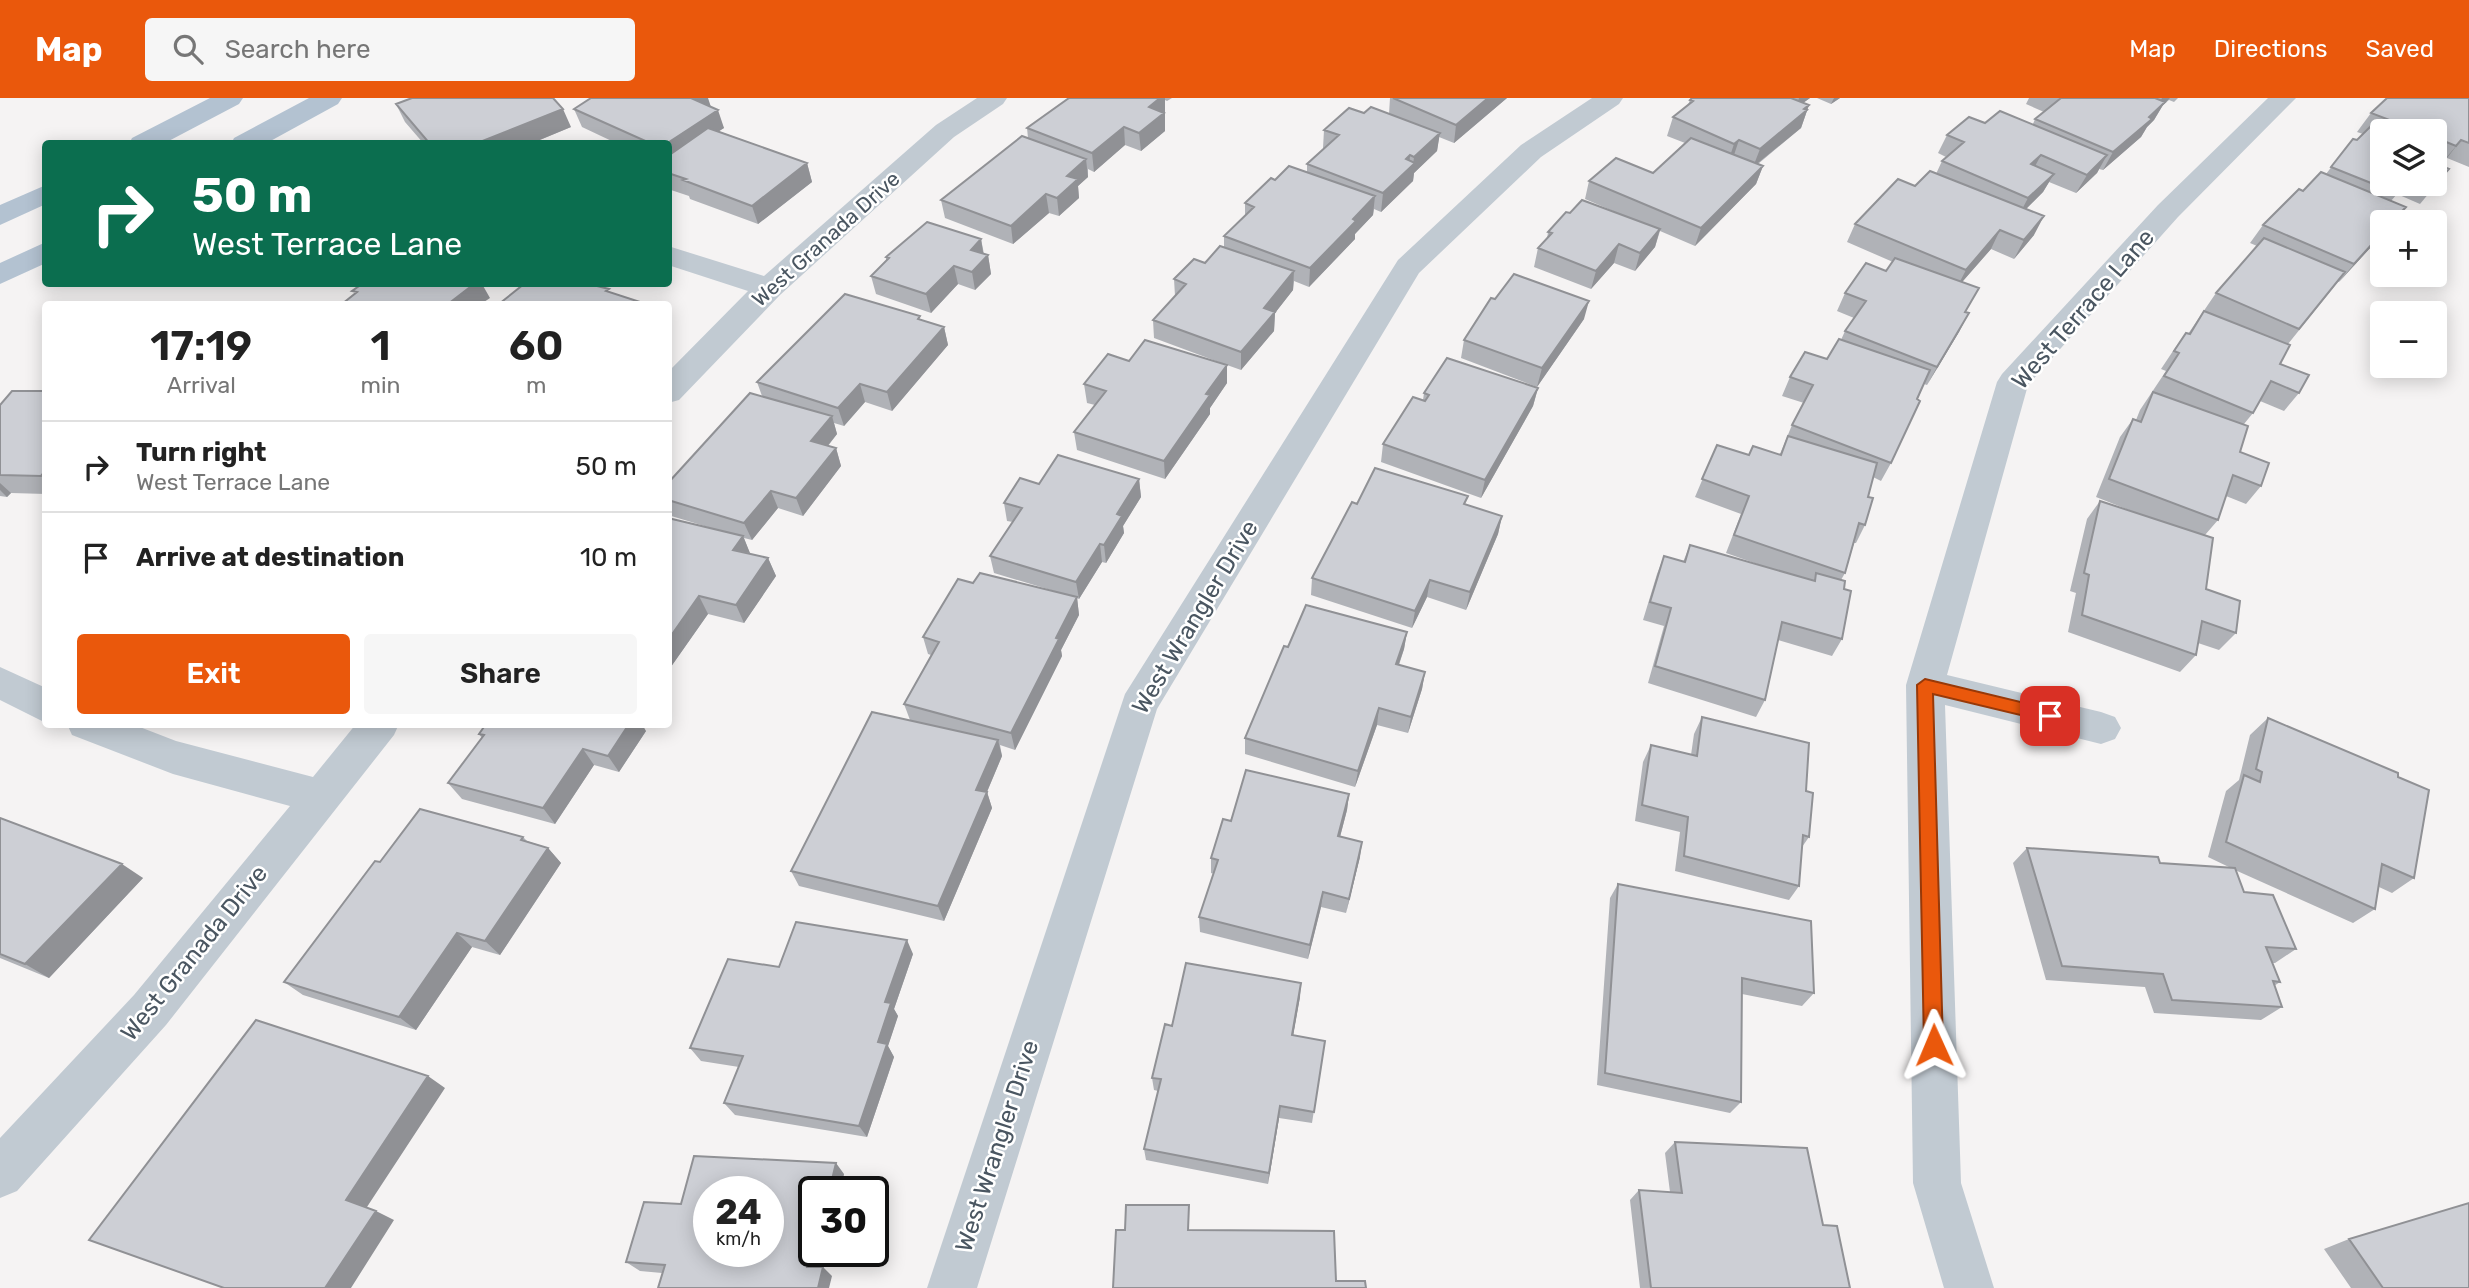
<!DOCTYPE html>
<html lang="en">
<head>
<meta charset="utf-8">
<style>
	:root { --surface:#fff; --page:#f6f6f6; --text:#222; --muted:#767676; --line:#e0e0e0; --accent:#ea580c }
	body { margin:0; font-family:Rubik,sans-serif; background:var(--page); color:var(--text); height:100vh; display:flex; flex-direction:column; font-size:26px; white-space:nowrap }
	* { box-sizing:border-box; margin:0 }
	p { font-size:23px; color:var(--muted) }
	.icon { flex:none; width:38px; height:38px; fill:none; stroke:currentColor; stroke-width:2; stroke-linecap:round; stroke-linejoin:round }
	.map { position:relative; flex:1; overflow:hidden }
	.sheet { position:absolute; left:42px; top:203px; width:630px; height:427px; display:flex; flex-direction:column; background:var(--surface); border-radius:7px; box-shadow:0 4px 18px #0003 }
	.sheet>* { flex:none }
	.guide { position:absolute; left:42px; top:42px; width:630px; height:147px; border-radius:7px; box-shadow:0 4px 18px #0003; background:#0b6e4f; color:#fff; overflow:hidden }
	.controls { position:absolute; left:2370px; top:21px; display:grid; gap:14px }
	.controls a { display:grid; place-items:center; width:77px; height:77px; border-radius:7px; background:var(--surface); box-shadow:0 4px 18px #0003; font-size:35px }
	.speed { position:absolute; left:693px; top:1078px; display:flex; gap:14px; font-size:35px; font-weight:700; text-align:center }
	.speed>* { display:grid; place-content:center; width:91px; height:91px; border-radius:50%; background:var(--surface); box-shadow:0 4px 18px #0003; line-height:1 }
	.speed small { font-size:18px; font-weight:400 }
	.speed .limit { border:4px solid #111; border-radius:10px; background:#fff; color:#111 }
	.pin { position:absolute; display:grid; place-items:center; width:60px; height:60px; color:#fff; margin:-30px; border-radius:14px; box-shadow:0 4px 10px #0006 }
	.me { position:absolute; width:77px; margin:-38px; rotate:359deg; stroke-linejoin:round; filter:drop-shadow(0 0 5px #0008) }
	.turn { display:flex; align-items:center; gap:24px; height:147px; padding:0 35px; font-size:32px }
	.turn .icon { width:91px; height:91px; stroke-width:2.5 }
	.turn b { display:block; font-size:49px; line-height:60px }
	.eta { display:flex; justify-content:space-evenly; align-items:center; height:119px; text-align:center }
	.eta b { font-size:42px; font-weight:600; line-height:49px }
	.button { display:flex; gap:14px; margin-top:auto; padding:14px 35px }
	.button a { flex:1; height:80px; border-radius:7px; background:var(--accent); color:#fff; font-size:28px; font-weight:600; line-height:80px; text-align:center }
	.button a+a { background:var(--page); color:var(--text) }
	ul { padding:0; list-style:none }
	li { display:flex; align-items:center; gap:21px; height:91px; padding:0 35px; border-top:2px solid var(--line) }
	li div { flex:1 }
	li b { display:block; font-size:26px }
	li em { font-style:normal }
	header { display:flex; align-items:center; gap:42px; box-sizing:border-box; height:98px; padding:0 35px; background:var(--accent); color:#fff }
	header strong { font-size:33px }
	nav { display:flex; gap:38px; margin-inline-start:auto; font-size:24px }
	.search { width:490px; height:63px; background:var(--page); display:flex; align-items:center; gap:18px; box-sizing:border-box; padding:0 24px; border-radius:7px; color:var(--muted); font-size:26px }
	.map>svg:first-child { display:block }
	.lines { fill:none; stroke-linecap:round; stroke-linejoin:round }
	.minor { fill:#c1cad2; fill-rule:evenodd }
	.major { fill:#b3c2d1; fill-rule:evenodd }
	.wall { fill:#b0b2b7 }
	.shaded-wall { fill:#909195 }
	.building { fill:#cdcfd5; stroke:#909195; stroke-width:2; fill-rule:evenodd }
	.route { fill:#ea580c; stroke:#983908; stroke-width:2 }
	.labels { text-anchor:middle; stroke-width:5; stroke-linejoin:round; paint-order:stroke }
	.far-street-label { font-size:21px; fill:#4a5661; stroke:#fff }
	.street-label { font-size:24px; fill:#4a5661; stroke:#fff }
</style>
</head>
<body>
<header>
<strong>Map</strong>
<div class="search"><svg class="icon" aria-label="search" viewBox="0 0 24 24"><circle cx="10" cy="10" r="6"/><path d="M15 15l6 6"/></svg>Search here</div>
<nav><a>Map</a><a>Directions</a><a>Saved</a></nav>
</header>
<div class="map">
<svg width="2469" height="1190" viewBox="0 0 2469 1190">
	<rect width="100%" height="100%" fill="#f5f3f3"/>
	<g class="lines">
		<path class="minor" d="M977 0H1007L1003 6 954 39 780 197 679 302 668 305V274L748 193 668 167V148L764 178 936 27Z
			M1592 0H1623L1619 6 1541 59 1419 175 1157 611 977 1190H927L1125 596 1398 162 1521 47Z
			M2268 0H2296L2178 119 2028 287 1947 577 2101 614 2115 619 2121 630 2115 641 2101 646 1945 607 1961 1085 1994 1190H1944L1913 1085 1906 587 1997 284 2002 276 2158 107Z
			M0 569 46 590V625L0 602Z
			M67 626H132L176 643 313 679 356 626H399L394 637 166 927 17 1093 0 1100V1040L134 897 290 708 173 676 72 637Z"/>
		<path class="major" d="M210 0H243L239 6 163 46H129L132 40Z
			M309 0H342L338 6 265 46H231L234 40Z
			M46 87V106L0 127V107Z
			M46 144V165L0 186V165Z"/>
	</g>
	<path class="wall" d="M1069 0H1172L1167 3 1165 2V33L1141 53 1125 47 1094 74 1088 71V79L1078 88 1079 100 1059 118 1049 115 1013 146 945 120 941 102 1028 40 1027 30Z
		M1390 0H1507L1454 45 1439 39 1437 53 1414 75 1413 83 1381 114 1374 111 1373 117 1355 136V141L1309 189 1294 183 1293 192 1275 215 1274 233 1241 272 1227 267V285L1210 310V316L1165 381 1077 352 1074 334 1095 307 1087 305 1084 286 1129 263 1224 266 1154 240 1153 222 1175 198 1174 181 1205 165 1224 150V138L1245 118V105L1275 82 1307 74V66L1324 51 1323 50 1324 32 1364 15 1389 16Z
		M1692 0H1810L1803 5 1809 7 1801 30 1758 66 1763 68 1756 86 1695 148 1660 133 1655 149 1635 173 1614 165 1591 191 1534 169 1538 150 1547 141 1548 134 1570 115 1620 116 1585 101 1589 83 1653 75 1685 45 1667 38 1673 19 1688 7 1690 2Z
		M1817 0H1840L1831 6Z
		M2029 0H2178L2174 4 2169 2 2163 7 2154 22 2147 29 2141 39 2103 72 2099 71 2097 75 2076 95 2049 84 2043 94 2026 111 2034 137 2014 161 1991 151 1962 184 1966 214 1959 234 1927 287 1924 286 1891 365 1881 383 1873 379 1868 399 1865 427 1856 445H1854L1845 475 1841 482 1842 541 1832 558 1778 542 1765 602 1756 619 1648 585 1664 528 1643 522 1657 476 1664 458 1683 464 1690 447 1763 468 1726 455 1741 416 1695 399 1717 347 1749 357 1780 356 1792 327 1804 305 1782 298 1790 279 1827 261 1841 242 1845 233 1854 220 1837 213 1845 195 1886 173 1893 164 1847 144 1855 126 1936 76 1942 63 1946 59 1938 55 1947 37 1985 25 2033 26 2035 21 2044 14 2026 6Z
		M2469 0V69L2447 60 2441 66 2434 63V33H2382V86H2434L2449 71 2420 106 2397 96 2391 103 2382 137 2339 184H2338L2288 246 2280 266 2299 295 2284 313 2260 303 2253 315 2244 326 2240 354 2261 388 2246 406 2226 398 2218 422 2205 437 2206 491 2236 535 2219 552 2198 545 2196 557 2180 574 2068 534 2076 495 2070 493 2087 421 2100 403 2139 416 2096 399 2120 339 2133 321 2136 322 2140 312 2166 273 2161 271 2173 253 2186 235 2188 236 2216 195 2257 148 2250 145 2263 127 2303 93 2326 76 2353 41 2357 42 2363 36 2357 34 2371 15Z
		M396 6 571 29 530 46H424L405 24Z
		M711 9 724 30 718 33 807 65 812 84 758 126 690 101 689 98 668 91V46H618L582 29 574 11Z
		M981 141 984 156 988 157 991 176 975 192 958 186 931 215 876 196 871 178 886 163V159Z
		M1584 221 1537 289 1461 260 1464 242Z
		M921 222 944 229 948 247 892 313 865 304 844 328 834 325 837 336 828 348 836 350 841 368 803 418 778 410 752 442 744 440 750 456 768 460 776 478 744 525 708 516 668 573V420L711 430 668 417V385L762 298 757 284Z
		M1538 290 1533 308 1481 400 1381 364 1383 346 1423 302 1424 295Z
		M46 293V396L11 395 7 399 0 398V307Z
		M1139 381 1141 399 1123 428 1124 435 1106 465 1102 464 1079 501 1077 500 1079 517 1061 552 1062 558 1015 652 1000 647 1002 658 987 694 992 710 944 823 799 788 791 773 910 622 904 606 931 557 928 556 923 539 973 485 1054 493 994 475 990 458 1013 424 1007 423 1004 405 1039 386Z
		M1357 406 1466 407 1502 418 1498 436 1466 512 1427 499 1412 530 1311 497 1312 480Z
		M1407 534 1404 551 1399 567 1425 574 1422 591 1408 635 1377 627 1355 689 1245 656V640L1288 549Z
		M1702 619 1806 693 1809 739 1802 749 1799 788 1789 802 1675 773 1680 734 1635 723 1643 664 1651 647 1691 657 1694 636Z
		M2268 620 2398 679 2414 780 2392 795 2379 789 2375 811 2353 825 2235 772 2244 794 2296 851 2275 865H2272L2280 884 2274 888 2282 909 2261 922 2154 915 2145 889 2046 882 2013 765 2027 750 2160 765 2231 770 2208 759 2226 693 2239 682 2250 637Z
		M646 633 619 674 594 667 555 726 462 701 448 685 482 640 479 636Z
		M1349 696 1347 712 1340 739 1360 759 1346 815 1321 809 1308 861 1200 834 1199 819 1214 776 1211 775V760L1231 723Z
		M0 720 143 780 49 880 0 860Z
		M523 739 527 743 548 750 561 765 500 857 472 849 416 932 303 897 284 884 380 764Z
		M1618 786 1814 895 1802 908 1742 896 1741 1004 1730 1015 1597 987 1610 800Z
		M913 856 894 911 898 918 888 948 894 959 867 1039 735 1017 724 1005 739 969 701 963 690 950 779 869Z
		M1300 899 1293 937 1325 943 1312 1025 1279 1020 1268 1086 1146 1062 1144 1051 1158 993 1154 992 1152 980 1172 928Z
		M1675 1044 1823 1127 1850 1190H1640L1630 1102 1639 1092 1670 1094 1665 1055Z
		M844 1076 814 1153H827L825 1163H820L818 1169 832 1178 662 1175 640 1173 626 1164 681 1106Z
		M2349 1141 2469 1190H2351L2324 1151Z"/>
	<path class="shaded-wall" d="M691 0H708L711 9 696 19Z
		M1160 0H1165V33L1141 53 1139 35 1149 9Z
		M1488 0H1507L1454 45 1456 27Z
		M1799 0H1810L1796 10Z
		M1834 0H1840L1831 6Z
		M2162 0H2170L2163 7 2154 22 2147 29 2141 39 2103 72 2113 54 2154 15Z
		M1809 7 1801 30 1753 69 1760 51Z
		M563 11 571 29 530 46H475Z
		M718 12 724 30 668 67V46H666Z
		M1124 29 1125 47 1094 74 1092 55Z
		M1440 35 1437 53 1414 75 1413 83 1381 114 1383 95 1406 61 1410 57 1409 71 1413 67 1414 59Z
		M1739 42 1733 60 1728 64 1734 46Z
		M2461 42 2447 60 2441 66Z
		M2041 57 2031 76V66Z
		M2107 57 2097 75 2076 95 2087 77Z
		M1086 61 1088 79 1078 88 1079 100 1059 118 1057 100 1067 78Z
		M807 65 812 84 758 126 752 108Z
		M1763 68 1756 86 1695 148 1701 130Z
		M2054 76 2043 94 2018 119 2028 100Z
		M1046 96 1049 115 1013 146 1011 128Z
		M1375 98 1373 117 1355 136V141L1309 189 1310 170 1353 121Z
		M2044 118 2034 137 2014 161 2024 142Z
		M1660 131 1655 149 1635 173 1640 155Z
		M2000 132 1991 151 1956 191 1966 172Z
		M2382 135V137L2339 184 2354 166Z
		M981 141 984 160 971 152Z
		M1619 146 1614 165 1591 191 1596 173Z
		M988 157 991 176 975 192 972 174Z
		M954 168 958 186 931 215 926 196Z
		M1294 173 1293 192 1275 215 1274 233 1241 272V254L1264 210Z
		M474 186H482L490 200 481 206H448Z
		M1589 203 1584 221 1537 289 1542 270Z
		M1969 215 1959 234 1927 287 1937 269Z
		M944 229 948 247 892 313 887 294Z
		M1227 267V285L1210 310V316L1165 381 1164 363 1206 296Z
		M860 286 865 304 844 328 838 310Z
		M1538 290 1533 308 1481 400 1485 382Z
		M832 318 837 336 817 361 811 343Z
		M836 350 841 368 803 418 796 400Z
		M46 372V382L41 378Z
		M1139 381 1141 399 1123 428 1124 435 1106 465 1104 447 1117 416Z
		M0 385 11 395 7 399 0 392Z
		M771 393 778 410 752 442 744 425Z
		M1502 418 1498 436 1466 512 1470 494Z
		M743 438 750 455 733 452Z
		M1100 446 1102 464 1079 501 1076 484Z
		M768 460 776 478 744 525 736 507Z
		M1430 482 1427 499 1412 530 1415 513Z
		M699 498 708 516 668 573V542Z
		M1077 499 1079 517 1061 552 1062 558 1015 652 1011 635 1056 540Z
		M1407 534 1404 551 1393 583 1396 566Z
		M1425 574 1422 591 1408 635 1411 619Z
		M1379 610 1377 627 1355 689 1358 673Z
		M629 626H642L646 633 619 674 608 658Z
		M998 642 1002 658 981 708 976 692Z
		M583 651 594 667 555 726 543 710Z
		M987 694 992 710 944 823 938 808Z
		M1349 696 1347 712 1336 754 1338 738Z
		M1362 744 1360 759 1346 815 1349 801Z
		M548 750 561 765 500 857 485 843Z
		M122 766 143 780 49 880 25 866Z
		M1323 794 1321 809 1308 861 1310 847Z
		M457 835 472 849 416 932 399 919Z
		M907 842 913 856 894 911 898 918 888 948 894 959 867 1039 859 1028 878 944 885 904Z
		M1301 885 1300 899 1291 950 1292 937Z
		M428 978 445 990 365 1112 346 1102Z
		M1280 1008 1279 1020 1268 1086 1269 1075Z
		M836 1065 844 1076 840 1094H829Z
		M376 1113 394 1122 351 1190H325Z
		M816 1153H827L825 1163Z
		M810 1154 820 1163 817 1178 807 1169Z
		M823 1169 832 1178 829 1190H818Z"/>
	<path class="building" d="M412 0H553L563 11 475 46H430L396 6Z
		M591 0H691L718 12 666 46H652L574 11Z
		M1069 0H1160L1149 9 1164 15 1139 35 1124 29 1092 55 1027 30Z
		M1393 0H1488L1456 27Z
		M1692 0H1791L1809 7 1804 11 1807 12 1760 51 1739 42 1734 46 1673 19 1693 3 1690 2Z
		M2061 0H2155L2165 4 2149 19 2152 21 2113 54 2035 21Z
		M2387 0H2469V45L2461 42 2456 48 2434 39V33H2418L2371 15Z
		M1371 9 1440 35 1414 59 1410 57 1406 61 1415 65 1383 95 1307 66 1339 37 1324 32 1349 10 1364 15Z
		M2000 13 2107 57 2087 77 2041 57 2031 66 2054 76 2028 100 1942 63 1964 44 1947 37 1969 19 1985 25Z
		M2373 26 2392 33H2382V86H2405L2396 95 2331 69 2353 41 2357 42Z
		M708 30 807 65 752 108 683 82 686 81 668 75V58Z
		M1022 38 1086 61 1067 78 1078 81 1057 100 1046 96 1011 128 941 102Z
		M1691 40 1763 68 1701 130 1589 83 1616 60 1653 75Z
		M2434 65 2449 71 2435 87 2431 86H2434Z
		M1289 68 1375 98 1353 121 1356 123 1310 170 1224 138 1254 109 1245 105 1271 80 1275 82Z
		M1930 73 2044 118 2024 142 2000 132 1966 172 1855 126 1898 81 1915 88Z
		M2321 74 2406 109 2392 124H2382V135L2354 166 2263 127 2299 91 2303 93Z
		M1582 102 1660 131 1640 155 1619 146 1596 173 1538 150 1552 135 1548 134 1566 114 1570 115Z
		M927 124 981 141 971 152 988 157 972 174 954 168 926 196 871 178 889 160 886 159Z
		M2264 140 2345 174 2299 231 2216 195Z
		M1220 148 1294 173 1264 210 1275 214 1241 254 1153 222 1186 186 1174 181 1194 161 1205 165Z
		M1895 160 1979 190 1965 214 1969 215 1937 269 1845 233 1866 203 1845 195 1866 165 1886 173Z
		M1514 176 1589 203 1542 270 1464 242 1491 200 1495 201Z
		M362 186H474L448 206H342L357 194 352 193Z
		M524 186H589L609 191 606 193 643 205 641 206H499Z
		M845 196 920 218 918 221 944 229 887 294 860 286 838 310 757 284Z
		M2204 213 2290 247 2280 266 2309 277 2299 295 2271 283 2253 315 2164 278 2179 255 2174 253 2186 235 2190 236Z
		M1839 241 1930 272 1917 301 1920 303 1891 365 1792 327 1813 287 1790 279 1805 254 1827 261Z
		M1145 242 1227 267 1206 296 1210 297 1164 363 1074 334 1106 293 1084 286 1108 256 1129 263Z
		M1447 260 1538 290 1485 382 1383 346 1413 299 1425 303 1429 297 1424 295Z
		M12 293H46V372L41 378 0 377V307Z
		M2153 294 2248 328 2240 354 2269 365 2261 388 2233 377 2218 422 2109 381 2133 321 2141 324Z
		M750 295 832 318 811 343 836 350 796 400 771 393 744 425 668 402V385Z
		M1788 338 1877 365 1868 399 1873 400 1865 427 1859 425 1845 475 1734 437 1749 398 1702 381 1717 347 1749 357 1753 348 1781 357Z
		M1058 357 1139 381 1117 416 1122 418 1104 447 1100 446 1076 484 990 458 1022 410 1004 405 1020 380 1039 386Z
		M1375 370 1468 398 1464 406 1502 418 1470 494 1430 482 1415 513 1312 480 1352 404 1357 406Z
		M2100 403 2213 440 2206 491 2240 503 2236 535 2202 523 2196 557 2082 517 2089 477 2084 475Z
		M668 420 743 438 733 452 768 460 736 507 699 498 668 542Z
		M1690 447 1815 483 1816 475 1845 483 1844 491 1851 493 1842 541 1782 524 1765 602 1655 568 1671 510 1650 504 1664 458 1685 464Z
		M980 475 1077 499 1056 540 1059 541 1011 635 904 606 939 544 923 539 958 481 973 485Z
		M1306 507 1407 534 1396 566 1425 574 1411 619 1379 610 1358 673 1245 640 1284 548 1288 549Z
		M872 614 998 642 976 692 987 694 938 808 791 773Z
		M1702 619 1809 645 1806 693 1813 695 1809 739 1803 737 1799 788 1684 758 1688 719 1642 707 1651 647 1697 658Z
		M2268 620 2398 675V679L2429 692 2414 780 2382 766 2375 811 2226 744 2244 677 2260 684 2262 674 2256 671Z
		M486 626H629L608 658 583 651 543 710 448 685 484 637 479 636Z
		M1246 672 1349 696 1338 738 1362 744 1349 801 1323 794 1310 847 1199 819 1218 762 1211 760 1223 721 1231 723Z
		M420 711 523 739 521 742 548 750 485 843 457 835 399 919 284 884 375 763 380 764Z
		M0 720 122 766 25 866 0 856Z
		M2027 750 2158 759 2160 765 2235 770 2244 794 2273 797 2296 851 2266 849 2280 884 2273 883 2282 909 2172 902 2163 876 2062 868Z
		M1618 786 1811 823 1814 895 1742 880 1741 1004 1605 975Z
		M796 824 907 842 885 904 891 905 878 944 887 946 859 1028 724 1005 743 958 690 950 728 861 779 869Z
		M1186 865 1301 885 1292 937 1325 943 1314 1014 1280 1008 1269 1075 1144 1051 1161 981 1152 980 1165 926 1172 928Z
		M256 922 428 978 346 1102 376 1113 325 1190H224L89 1142Z
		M1675 1044 1807 1050 1823 1127 1837 1128 1850 1190H1651L1639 1092 1682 1095Z
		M694 1058 836 1065 829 1094H814V1153H816L810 1154 807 1169H823L818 1190H658L665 1167 626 1164 644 1104 681 1106ZM709 1094H768V1153H709Z
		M2469 1105V1190H2383L2349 1141Z
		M1126 1107H1189L1188 1132 1334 1133 1336 1183H1365L1366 1190H1113L1116 1132H1125Z"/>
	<path class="route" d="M1925 581 2050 611 2056 613 2058 618 2056 622 2050 624 1933 596 1943 947 1940 953 1934 956 1927 953 1924 947 1917 587Z"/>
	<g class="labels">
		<g class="far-street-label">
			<text transform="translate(826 141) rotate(-42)" y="7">West Granada Drive</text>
		</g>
		<g class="street-label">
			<text transform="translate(2083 211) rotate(-49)" y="8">West Terrace Lane</text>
			<text transform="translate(1195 519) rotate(-59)" y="8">West Wrangler Drive</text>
			<text transform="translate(194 855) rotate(-51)" y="8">West Granada Drive</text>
			<text transform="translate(997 1048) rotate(-72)" y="8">West Wrangler Drive</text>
		</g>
	</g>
</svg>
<div class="controls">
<a><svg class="icon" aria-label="layers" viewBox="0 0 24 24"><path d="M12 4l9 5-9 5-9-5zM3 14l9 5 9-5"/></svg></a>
<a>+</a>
<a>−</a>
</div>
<div class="speed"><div>24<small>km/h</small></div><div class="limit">30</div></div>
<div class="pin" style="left:2050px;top:618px;background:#d93025"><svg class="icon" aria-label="arrive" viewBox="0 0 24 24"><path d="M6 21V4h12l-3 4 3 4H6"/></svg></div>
<svg class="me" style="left:1934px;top:947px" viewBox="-20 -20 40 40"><path d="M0-17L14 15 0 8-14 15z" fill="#ea580c" stroke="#fff" stroke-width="4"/></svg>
<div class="guide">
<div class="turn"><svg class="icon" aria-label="right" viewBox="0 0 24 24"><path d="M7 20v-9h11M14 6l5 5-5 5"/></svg><div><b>50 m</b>West Terrace Lane</div></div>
</div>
<section class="sheet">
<div class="eta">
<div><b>17:19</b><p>Arrival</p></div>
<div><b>1</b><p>min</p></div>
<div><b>60</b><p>m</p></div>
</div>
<ul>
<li><svg class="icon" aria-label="right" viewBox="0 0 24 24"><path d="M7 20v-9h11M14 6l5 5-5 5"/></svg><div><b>Turn right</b><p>West Terrace Lane</p></div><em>50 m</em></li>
<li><svg class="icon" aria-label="arrive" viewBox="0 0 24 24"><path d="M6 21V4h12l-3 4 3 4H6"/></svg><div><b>Arrive at destination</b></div><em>10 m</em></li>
</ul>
<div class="button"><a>Exit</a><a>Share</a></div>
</section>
</div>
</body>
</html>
